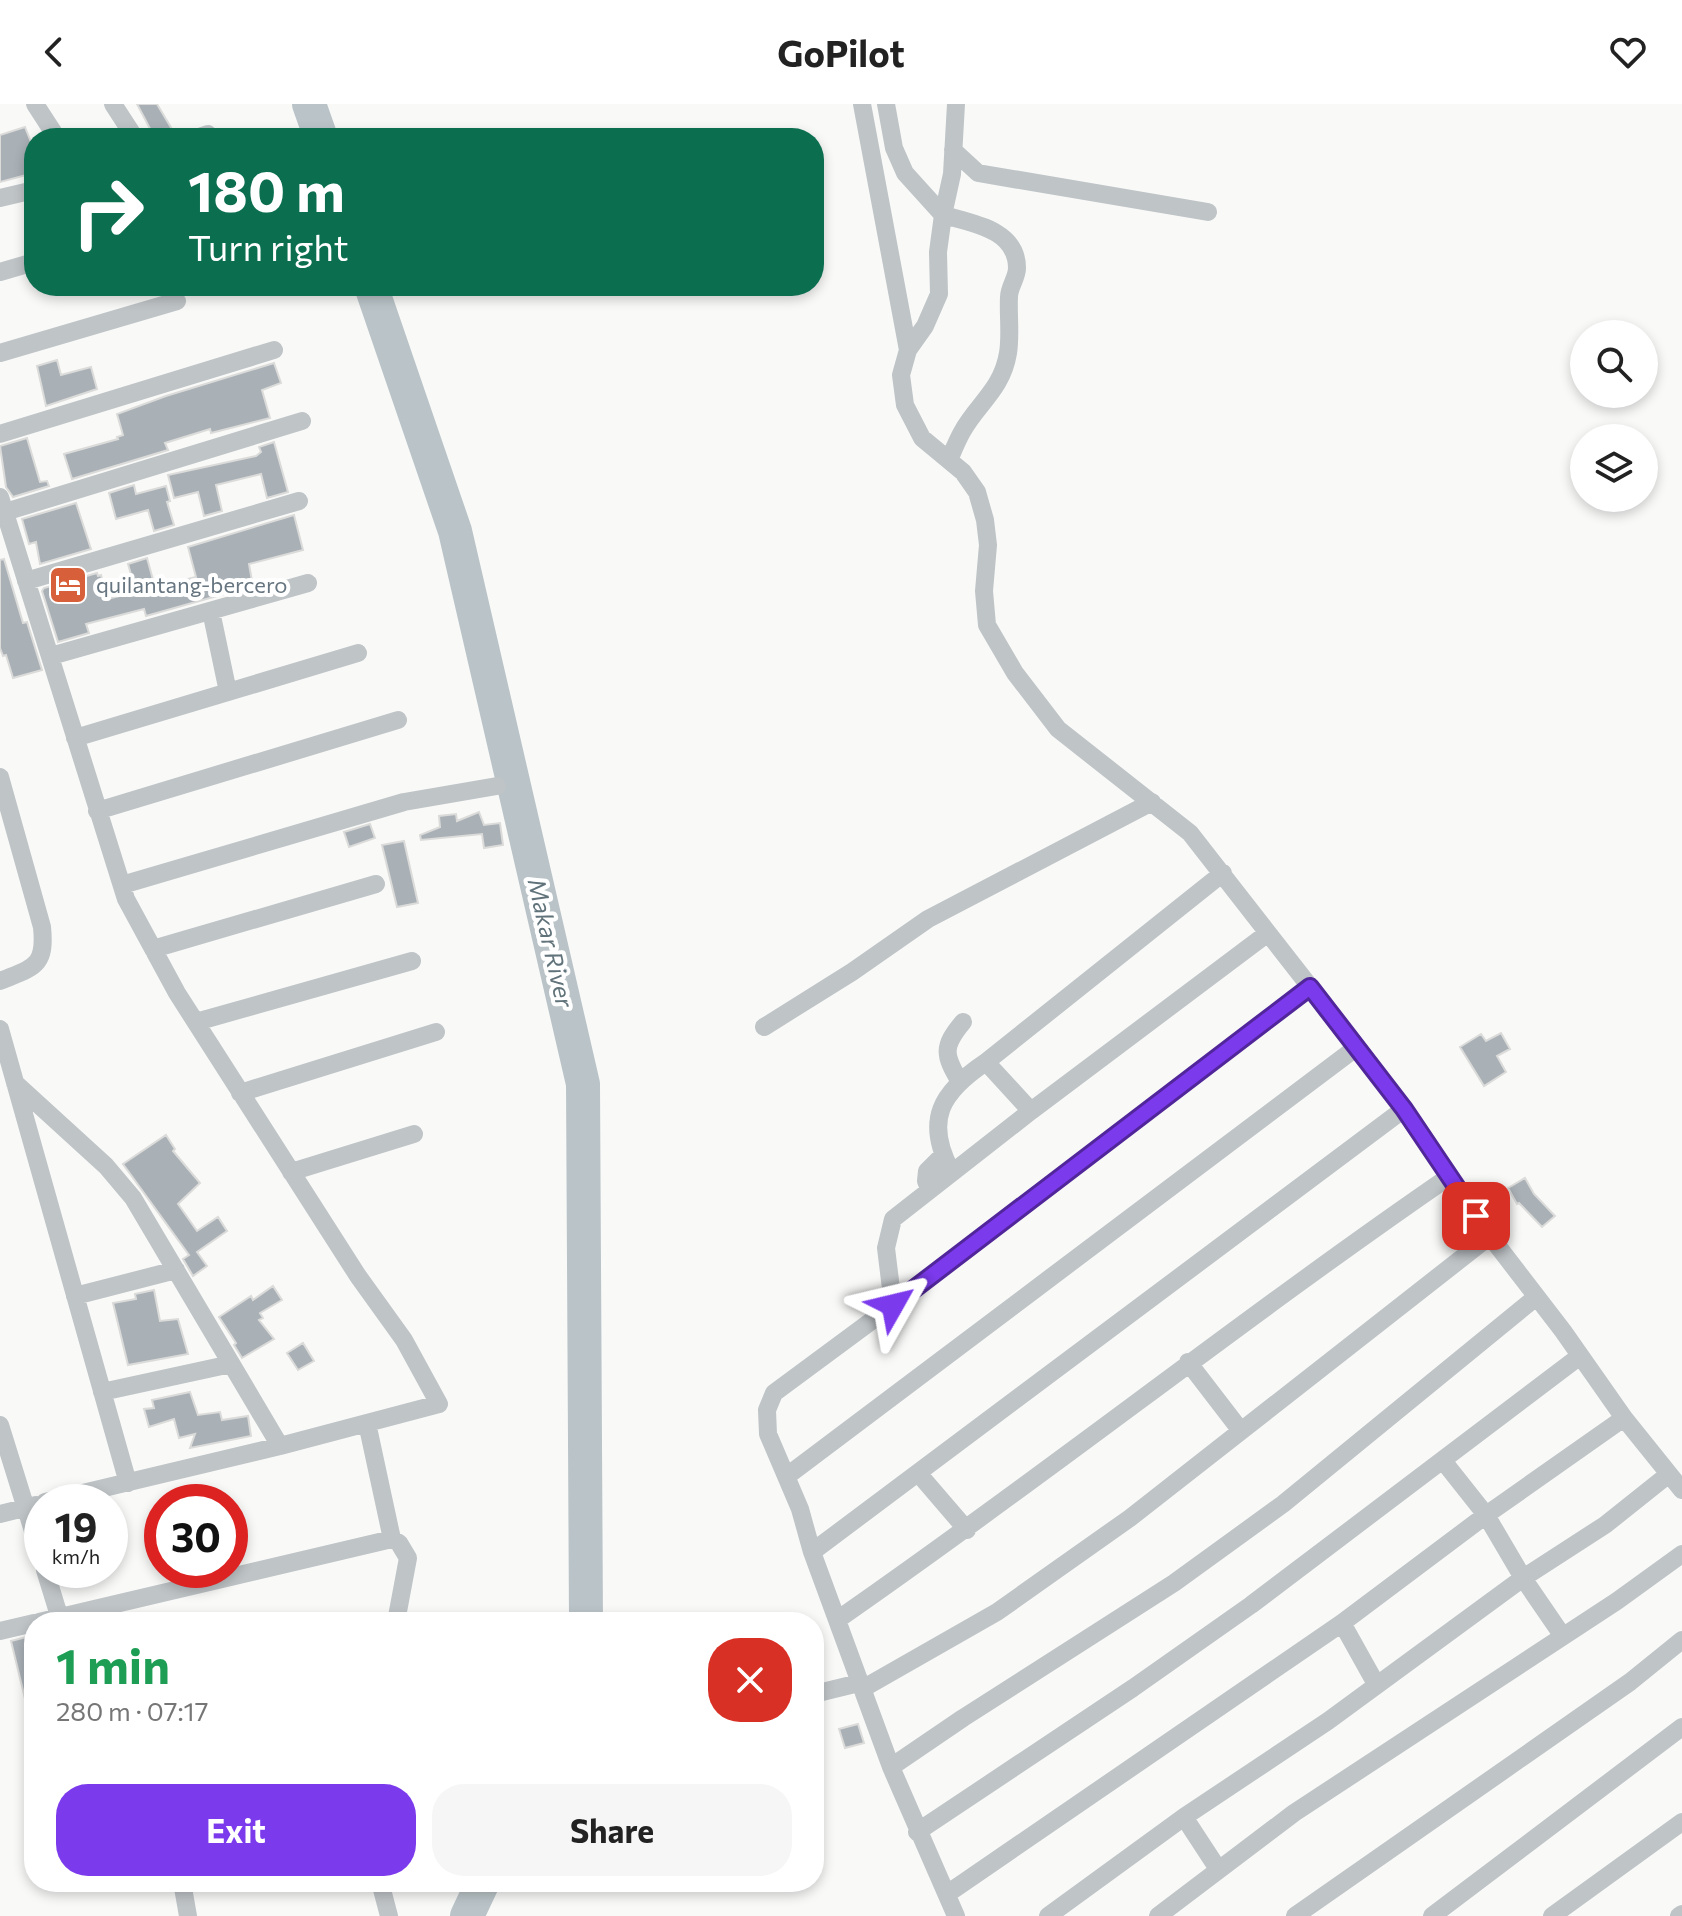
<!DOCTYPE html>
<html lang="en">
<head>
<meta charset="utf-8">
<style>
	:root { --surface:#fff; --page:#f6f6f6; --text:#222; --muted:#767676; --accent:#7c3aed }
	body { margin:0; font-family:Commissioner,sans-serif; background:var(--page); color:var(--text); height:100vh; display:flex; flex-direction:column; font-size:30px; white-space:nowrap }
	* { box-sizing:border-box; margin:0 }
	p { font-size:26px; color:var(--muted) }
	.icon { flex:none; width:44px; height:44px; fill:none; stroke:currentColor; stroke-width:2; stroke-linecap:round; stroke-linejoin:round }
	.map { position:relative; flex:1; overflow:hidden }
	.side { position:absolute; left:24px; top:1508px; width:800px; height:280px; display:flex; flex-direction:column; background:var(--surface); border-radius:32px; box-shadow:0 4px 12px #0003 }
	.side>* { flex:none }
	.top-card { position:absolute; left:24px; top:24px; width:800px; height:168px; border-radius:32px; box-shadow:0 4px 12px #0003; background:#0b6e4f; color:#fff; overflow:hidden }
	.controls { position:absolute; left:1570px; top:216px; display:grid; gap:16px }
	.controls a { display:grid; place-items:center; width:88px; height:88px; border-radius:50%; background:var(--surface); box-shadow:0 4px 12px #0003; font-size:40px }
	.speed { position:absolute; left:24px; top:1380px; display:flex; gap:16px; font-size:40px; font-weight:700; text-align:center }
	.speed>* { display:grid; place-content:center; width:104px; height:104px; border-radius:50%; background:var(--surface); box-shadow:0 4px 12px #0003; line-height:1 }
	.speed small { font-size:20px; font-weight:400 }
	.speed .limit { border:12px solid #d22; background:#fff; color:#111 }
	.pin { position:absolute; display:grid; place-items:center; width:68px; height:68px; color:#fff; margin:-34px; border-radius:16px; box-shadow:0 4px 12px #0006 }
	.me { position:absolute; width:88px; margin:-44px; rotate:53deg; stroke-linejoin:round; filter:drop-shadow(0 0 6px #0008) }
	.turn { display:flex; align-items:center; gap:28px; height:168px; padding:0 32px; font-size:36px }
	.turn .icon { width:104px; height:104px; stroke-width:2.5 }
	.turn b { display:block; font-size:56px; line-height:68px }
	.round { display:grid; place-items:center; flex:none; width:84px; height:84px; border-radius:32px; background:var(--page) }
	.summary { display:flex; align-items:center; justify-content:space-between; height:136px; padding:0 32px }
	h1 { font-size:48px; font-weight:700; line-height:60px; color:#1e9e55 }
	.primary-button { display:flex; gap:16px; margin-top:auto; padding:16px 32px }
	.primary-button a { flex:1; height:92px; border-radius:32px; background:var(--accent); color:#fff; font-size:32px; font-weight:700; line-height:92px; text-align:center }
	.primary-button a+a { background:var(--page); color:var(--text) }
	header { display:flex; justify-content:space-between; align-items:center; height:104px; padding:0 32px; background:var(--surface); font-size:36px; font-weight:700 }
	.map>svg:first-child { display:block }
	.lines { fill:none; stroke-linecap:round; stroke-linejoin:round }
	.river { stroke:#bac4c8; stroke-width:34 }
	.building { fill:#a9b0b6; stroke:#dbdbda; stroke-width:2 }
	.street { stroke:#bfc4c7; stroke-width:18 }
	.route-casing { stroke:#51269a; stroke-width:20 }
	.route { stroke:#7c3aed; stroke-width:14 }
	.labels { text-anchor:middle; stroke-width:8; stroke-linejoin:round; paint-order:stroke }
	.poi-label { font-size:22px; fill:#667580; stroke:#fff; text-anchor:start }
	.water-label { font-size:24px; font-style:italic; fill:#61737a; stroke:#fff }
</style>
</head>
<body>
<header><svg class="icon" aria-label="back" viewBox="0 0 24 24"><path d="M15 5l-7 7 7 7"/></svg>GoPilot<svg class="icon" aria-label="heart" viewBox="0 0 24 24"><path d="M12 20l-8-8c-3-5 5-10 8-4 3-6 11-1 8 4z"/></svg></header>
<div class="map">
<svg width="1682" height="1812" viewBox="0 0 1682 1812">
	<rect width="100%" height="100%" fill="#f9f9f8"/>
	<g class="lines">
		<path class="river" d="M309 0 321 34
			M371 182 455 427 583 980 586 1518
			M467 1812 483 1778"/>
	</g>
	<path class="building" d="M137 0H157L173 27 161 34H155Z
		M25 23 34 46V69L0 78V31Z
		M57 256 61 271 91 263 97 285 46 302 37 262Z
		M274 259 281 279 262 286 270 314 211 329 210 325 165 339 168 346 72 375 64 350 118 335 117 333 123 331 117 310 166 292Z
		M27 334 40 378 47 377 49 382 13 393 6 383 0 342Z
		M274 338 288 388 267 394 261 370 216 381 222 407 204 412 198 388 174 394 168 371 256 352 261 348 259 343Z
		M134 381 136 390 166 382 170 397 167 398 174 421 154 427 148 406 116 415 109 389Z
		M76 399 91 445 40 460 36 438 29 440 22 415Z
		M294 411 303 446 249 460 252 477 223 484 224 490 146 512 144 505 86 520 89 529 58 538 42 487 44 484 97 469 98 472 101 471 107 495 136 488 128 460 147 454 155 483 196 473 188 443Z
		M4 455 23 519 27 518 42 566 13 574 6 551 3 552 0 544V456Z
		M479 708 484 721 500 719 503 741 484 744 482 730 421 736 420 731 440 723 439 712 456 710 457 717Z
		M370 720 375 734 349 743 344 728Z
		M404 737 418 799 397 803 382 741Z
		M1501 929 1510 945 1497 952 1506 968 1484 982 1460 943 1481 930 1486 937Z
		M166 1031 175 1045 173 1047 200 1079 178 1100 197 1127 218 1113 227 1127 197 1148 207 1162 193 1172 183 1155 189 1151 123 1060Z
		M1525 1074 1534 1090 1555 1112 1542 1123 1519 1099 1517 1100 1508 1084Z
		M273 1182 282 1196 260 1209 263 1214 259 1216 274 1235 242 1254 234 1241 236 1239 219 1213 251 1192 253 1196Z
		M154 1186 160 1217 178 1215 188 1250 128 1261 113 1199 136 1195 135 1190Z
		M303 1239 314 1257 298 1266 287 1249Z
		M190 1288 198 1311 220 1308 222 1316 248 1312 251 1332 190 1344 195 1330 179 1334 174 1315 149 1323 144 1305 154 1304 152 1296Z
		M34 1531V1606L28 1607 11 1537Z
		M858 1620 864 1639 845 1644 839 1625Z"/>
	<g class="lines">
		<path class="street" d="M35 0 57 34
			M113 0 135 34
			M862 0 908 246
			M886 0 894 44 905 69 943 111 938 148 939 190 925 222 908 246 901 271 905 301 922 334 963 368 977 388 985 416 988 441 984 487 987 521 1015 569 1058 625 1190 729 1357 943 1404 1005 1490 1132 1563 1227 1624 1314 1682 1386
			M196 34 208 30
			M953 46 978 69 1208 108
			M0 94 34 86
			M0 168 34 158
			M0 249 177 197
			M0 330 274 246
			M949 356C953 347 957 337 962 328 977 300 1002 286 1008 249 1011 231 1008 211 1009 193 1009 183 1017 174 1017 164 1017 125 971 119 943 111L952 70 956 0
			M0 393 126 795 177 889 358 1172 404 1236 439 1300 280 1342 45 1398
			M5 408 302 317
			M26 477 299 397
			M211 507 228 588
			M51 552 308 479
			M75 634 358 549
			M0 673 42 823C46 863 34 863 0 877
			M97 707 398 616
			M122 781 404 698 497 682
			M153 845 376 780
			M196 918 412 857
			M764 923 852 868 928 815 1152 698
			M0 925 128 1379
			M960 978C944 951 942 943 963 918
			M15 979 106 1062 133 1094 280 1342
			M240 989 436 928
			M1031 1007 1268 829
			M951 1067C924 1016 941 988 986 958
			M291 1068 414 1030
			M930 1086 926 1077 927 1067 943 1051
			M75 1192 176 1166
			M893 1201 1310 883
			M1188 1258 1241 1327
			M102 1288 231 1260
			M367 1319 392 1435
			M0 1321 42 1456
			M1444 1358 1486 1411 1523 1474 1562 1531
			M918 1369 967 1426
			M787 1372 1357 943
			M0 1410 36 1401
			M812 1448 1404 1005
			M45 1466 61 1518
			M837 1516C1045 1372 1242 1215 1450 1072
			M39 1518 392 1435 399 1439 408 1454 396 1518
			M1342 1519 1376 1580
			M0 1527 34 1519
			M862 1585 997 1508 1130 1414 1490 1132
			M814 1590 859 1579
			M891 1663 963 1614 1174 1479 1283 1400 1535 1194
			M1184 1713 1218 1765
			M917 1728 1133 1584 1251 1501 1580 1252
			M182 1778 188 1812
			M380 1778 389 1812
			M947 1790 1342 1519 1486 1411 1624 1314
			M956 1812 891 1663 812 1448 800 1405 768 1330 767 1306 774 1289 893 1201 886 1144 893 1115 1031 1007 986 958 1223 769
			M1048 1812 1184 1713 1328 1617 1523 1474 1605 1421 1669 1370
			M1158 1812 1294 1709 1617 1497 1682 1450
			M1295 1812 1630 1578 1682 1536
			M1432 1812 1682 1623
			M1552 1812 1682 1718
			M1679 1812 1682 1810"/>
	</g>
	<g class="lines">
		<defs>
			<path id="route" d="M893 1201 1310 883 1404 1005 1476 1112"/>
		</defs>
		<use href="#route" class="route-casing"/>
		<use href="#route" class="route"/>
	</g>
	<defs>
		<symbol id="hotel-square" viewBox="-11 -11 22 22"><rect x="-9" y="-9" width="18" height="18" rx="4" fill="#d7603a" stroke="#fff"/><path d="M-6-4.5h1.5V1H6V5H4.5V3h-9V5H-6ZM-4 0a1.8 1.8 0 1 1 3.6 0ZM.5 0V-2.5h3Q6-2.5 6 0Z" fill="#fff"/></symbol>
	</defs>
	<g fill-rule="evenodd">
		<use href="#hotel-square" x="46" y="459" width="44" height="44"/>
	</g>
	<g class="labels">
		<g class="poi-label">
			<text x="96" y="489">quilantang-bercero</text>
		</g>
		<g class="water-label">
			<text transform="translate(550 839) rotate(77)" y="8">Makar River</text>
		</g>
	</g>
</svg>
<div class="controls">
<a><svg class="icon" aria-label="search" viewBox="0 0 24 24"><circle cx="10" cy="10" r="6"/><path d="M15 15l6 6"/></svg></a>
<a><svg class="icon" aria-label="layers" viewBox="0 0 24 24"><path d="M12 4l9 5-9 5-9-5zM3 14l9 5 9-5"/></svg></a>
</div>
<div class="speed"><div>19<small>km/h</small></div><div class="limit">30</div></div>
<div class="pin" style="left:1476px;top:1112px;background:#d93025"><svg class="icon" aria-label="arrive" viewBox="0 0 24 24"><path d="M6 21V4h12l-3 4 3 4H6"/></svg></div>
<svg class="me" style="left:893px;top:1201px" viewBox="-20 -20 40 40"><path d="M0-17L14 15 0 8-14 15z" fill="#7c3aed" stroke="#fff" stroke-width="4"/></svg>
<div class="top-card">
<div class="turn"><svg class="icon" aria-label="right" viewBox="0 0 24 24"><path d="M7 20v-9h11M14 6l5 5-5 5"/></svg><div><b>180 m</b>Turn right</div></div>
</div>
<section class="side">
<div class="summary"><div><h1>1 min</h1><p>280 m · 07:17</p></div><a class="round" style="background:#d93025;color:#fff"><svg class="icon" aria-label="close" viewBox="0 0 24 24"><path d="M6 6l12 12M18 6L6 18"/></svg></a></div>
<div class="primary-button"><a>Exit</a><a>Share</a></div>
</section>
</div>
</body>
</html>
